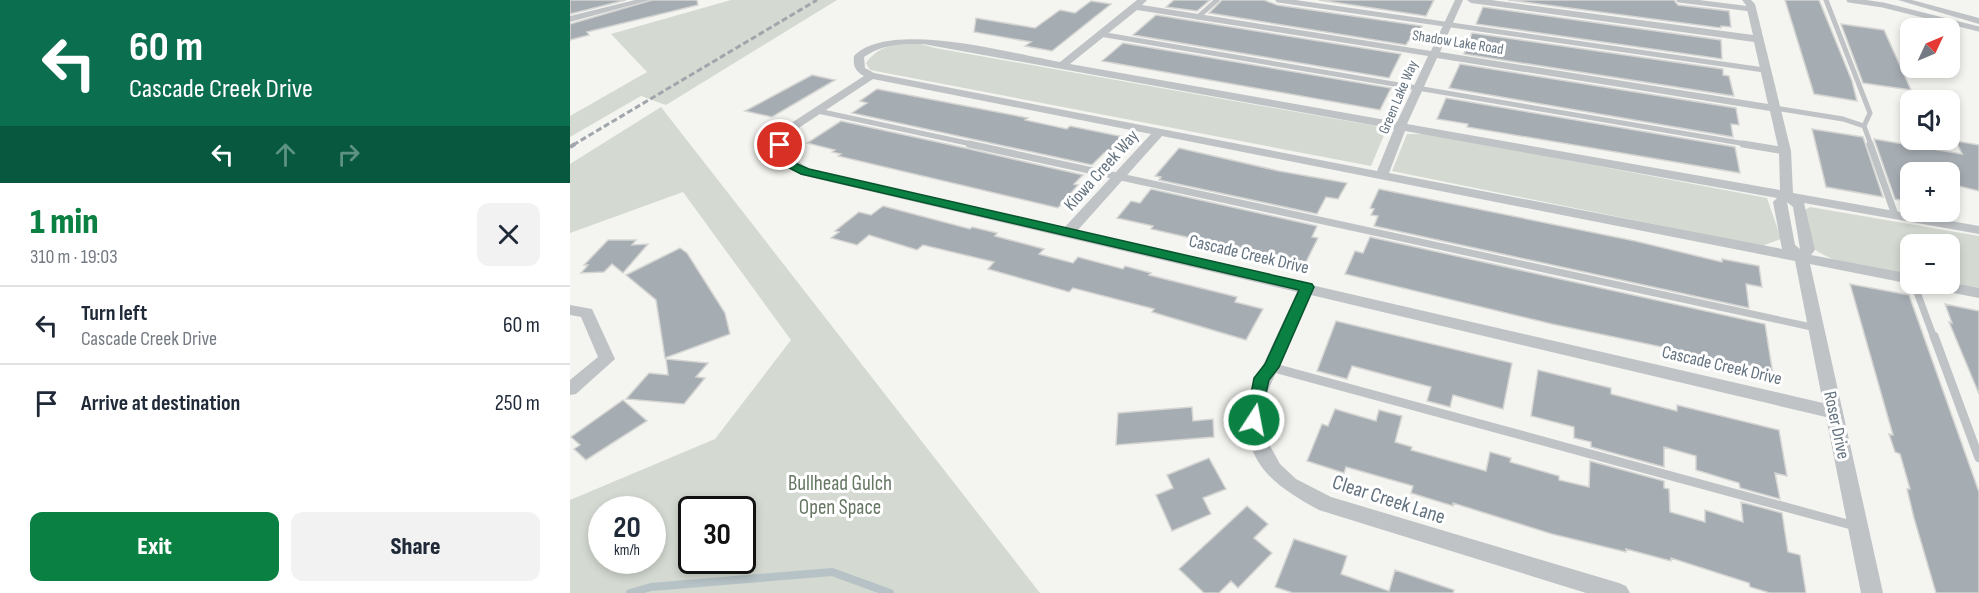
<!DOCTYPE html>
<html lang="en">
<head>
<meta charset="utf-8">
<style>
	:root { --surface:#fff; --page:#f2f2f3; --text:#1f2937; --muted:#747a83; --line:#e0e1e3; --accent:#0b8043 }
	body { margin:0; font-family:"Sofia Sans Condensed",sans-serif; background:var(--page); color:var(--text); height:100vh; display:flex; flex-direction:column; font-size:22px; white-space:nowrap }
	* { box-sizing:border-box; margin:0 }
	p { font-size:20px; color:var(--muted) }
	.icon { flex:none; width:33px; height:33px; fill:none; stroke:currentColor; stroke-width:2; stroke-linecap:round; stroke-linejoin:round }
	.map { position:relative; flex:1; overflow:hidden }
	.side { display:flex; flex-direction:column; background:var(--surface); width:570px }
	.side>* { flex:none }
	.hud { background:#0b6e4f; color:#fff; overflow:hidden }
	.needle { width:39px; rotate:46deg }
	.tools { position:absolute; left:1330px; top:18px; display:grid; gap:12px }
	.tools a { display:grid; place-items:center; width:60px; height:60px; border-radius:12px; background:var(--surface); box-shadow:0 3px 9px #0003; font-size:30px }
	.speed { position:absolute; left:18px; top:496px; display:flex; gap:12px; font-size:30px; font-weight:700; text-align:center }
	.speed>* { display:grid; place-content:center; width:78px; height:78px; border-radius:50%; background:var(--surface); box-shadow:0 3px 9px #0003; line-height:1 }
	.speed small { font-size:15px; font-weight:400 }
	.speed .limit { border:3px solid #111; border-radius:9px; background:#fff; color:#111 }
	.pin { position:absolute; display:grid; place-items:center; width:51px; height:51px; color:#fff; margin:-26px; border:3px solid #fff; border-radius:50%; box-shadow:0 2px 6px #0007 }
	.me { position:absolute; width:66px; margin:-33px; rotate:11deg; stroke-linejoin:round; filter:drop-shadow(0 0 4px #0008) }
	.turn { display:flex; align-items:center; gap:21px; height:126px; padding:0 30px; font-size:27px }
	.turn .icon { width:78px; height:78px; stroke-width:2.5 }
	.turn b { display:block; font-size:42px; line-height:51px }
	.lanes { display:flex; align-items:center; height:57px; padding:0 30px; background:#0003; justify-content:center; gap:30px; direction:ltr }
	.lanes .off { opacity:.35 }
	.round { display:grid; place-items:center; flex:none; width:63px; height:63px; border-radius:12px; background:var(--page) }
	.head { display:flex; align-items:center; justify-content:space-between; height:102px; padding:0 30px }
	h1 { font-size:36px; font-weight:800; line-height:45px; color:var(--accent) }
	.primary-button { display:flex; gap:12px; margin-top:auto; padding:12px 30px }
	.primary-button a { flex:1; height:69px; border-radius:12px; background:var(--accent); color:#fff; font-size:24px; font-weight:800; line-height:69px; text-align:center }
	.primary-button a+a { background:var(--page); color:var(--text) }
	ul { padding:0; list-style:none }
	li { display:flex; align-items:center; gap:18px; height:78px; padding:0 30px; border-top:2px solid var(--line) }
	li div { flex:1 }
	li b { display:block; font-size:22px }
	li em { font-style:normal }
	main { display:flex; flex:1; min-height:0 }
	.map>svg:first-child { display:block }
	.green { fill:#d4dad1; fill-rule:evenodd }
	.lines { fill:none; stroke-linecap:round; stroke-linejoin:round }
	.stream { stroke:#b6c2c6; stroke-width:8 }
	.building { fill:#a6adb2; stroke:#d5d5d3; stroke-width:1.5 }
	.lane-far2 { stroke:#bfc3c6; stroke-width:5 }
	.lane-far1 { stroke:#bfc3c6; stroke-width:7 }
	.lane { stroke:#bfc3c6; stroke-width:9 }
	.street { fill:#bfc3c6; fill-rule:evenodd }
	.rail-far1 { stroke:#a0a6ab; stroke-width:3; stroke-dasharray:6 3; stroke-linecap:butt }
	.rail { stroke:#a0a6ab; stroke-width:4; stroke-dasharray:8 4; stroke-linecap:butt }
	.route { fill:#0b8043; stroke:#07532c; stroke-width:1.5 }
	.labels { text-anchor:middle; stroke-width:6; stroke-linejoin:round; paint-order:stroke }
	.far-street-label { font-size:15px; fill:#647380; stroke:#fff }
	.street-label { font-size:18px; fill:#647380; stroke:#fff }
	.near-park-label { font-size:21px; fill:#667762; stroke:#fff }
	.near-street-label { font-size:21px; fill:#647380; stroke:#fff }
</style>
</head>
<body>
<main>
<section class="side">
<div class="hud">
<div class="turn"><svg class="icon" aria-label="left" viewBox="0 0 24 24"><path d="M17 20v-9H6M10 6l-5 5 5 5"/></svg><div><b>60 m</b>Cascade Creek Drive</div></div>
<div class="lanes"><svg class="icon" aria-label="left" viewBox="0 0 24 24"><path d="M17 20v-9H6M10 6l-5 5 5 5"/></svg><svg class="icon off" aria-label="ahead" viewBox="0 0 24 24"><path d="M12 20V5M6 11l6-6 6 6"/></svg><svg class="icon off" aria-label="right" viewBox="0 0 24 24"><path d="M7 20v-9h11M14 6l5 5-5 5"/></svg></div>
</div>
<div class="head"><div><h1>1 min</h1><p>310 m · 19:03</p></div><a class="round"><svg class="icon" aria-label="close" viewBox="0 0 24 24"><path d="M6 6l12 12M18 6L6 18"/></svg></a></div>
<ul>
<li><svg class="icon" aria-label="left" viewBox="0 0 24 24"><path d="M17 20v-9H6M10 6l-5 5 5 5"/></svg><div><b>Turn left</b><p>Cascade Creek Drive</p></div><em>60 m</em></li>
<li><svg class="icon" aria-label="arrive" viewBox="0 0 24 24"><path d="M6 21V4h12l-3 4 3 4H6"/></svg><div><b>Arrive at destination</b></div><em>250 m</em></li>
</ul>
<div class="primary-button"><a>Exit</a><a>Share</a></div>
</section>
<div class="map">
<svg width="1409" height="593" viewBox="0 0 1409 593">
	<rect width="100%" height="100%" fill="#f4f4f0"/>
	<path class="green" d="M161 0H267L96 105 71 96 0 137V116L77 72 41 34Z
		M344 42 365 48 817 128 801 166 300 70 296 63C308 46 324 44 344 42Z
		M91 107 470 593H0V500L145 439 221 340 113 192 0 233V164ZM32 510H82V561H32ZM122 510H172V561H122Z
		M837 134H858L1197 198 1211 239 1192 246 822 171Z
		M1240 207 1409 236V288L1380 282V244H1341V275C1308 268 1267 268 1240 246L1235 210Z"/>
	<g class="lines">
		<path class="stream" d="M60 593 81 587 262 572 320 593"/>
	</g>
	<path class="building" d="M0 0H56L0 14Z
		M82 0H127L128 5 17 32 19 35 0 40V24Z
		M604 0H640L627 11 596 7Z
		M652 0H694L707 5 852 26 844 41 839 40 836 45 639 13Z
		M749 0H864L856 16Z
		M938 0H1104L1108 5 1159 11 1161 27 1151 26V28Z
		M1215 0H1249L1282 81 1287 101 1244 94Z
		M521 1 541 4 482 51 455 46 461 42 404 32 406 18 465 28 490 10 505 13Z
		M913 7 1151 40 1152 59 906 24Z
		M586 15 831 54 819 78 563 35Z
		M1271 24 1314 30 1341 90 1293 83Z
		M902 33 1153 69V75L1159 76 1164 96 894 54Z
		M553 43 821 88 810 110 532 61Z
		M890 64 1166 108 1169 125 1161 124 1163 137 879 88Z
		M242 75 265 80 202 117 175 111Z
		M307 89 458 118 455 120 497 129 500 126 554 137 539 154 534 153 522 165 282 113 297 103 290 101Z
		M876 98 1165 147 1170 173 897 127 898 124 867 119Z
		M271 121 395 148 513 175 504 184 508 185 488 208 268 156 271 154 262 152 265 150 237 143Z
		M1242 129 1293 137 1313 197 1256 187Z
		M1304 139 1392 154 1386 141 1409 145V191L1380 184V172H1341V202L1325 199Z
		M609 148 709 171 777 183 768 199 756 197 747 214 589 180 591 177 585 176Z
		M581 189 747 226 742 237 748 238 735 264 581 229 583 226 547 218 561 201 570 203Z
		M809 189 1065 241 1152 262V259L1189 266 1192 287 1176 284 1179 308 804 226 808 216 801 215 804 209 800 208Z
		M313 206 400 229 402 227 427 233 425 236 474 249 469 254 503 263 508 257 553 269 555 266 581 273 579 275 667 297 665 302 693 309 676 340 582 312 584 309 503 288 499 292 418 269 424 262 353 245 347 250 299 235 287 245 261 238 269 232 265 231 289 212 301 215Z
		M800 237 1195 324 1203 375 1121 356V353L982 324 775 274 785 251 793 253Z
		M38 240H66L62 245 78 244 53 273 42 264 34 272 11 273 18 265H14Z
		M110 248 117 253 155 313 160 334 95 358 86 300 56 275Z
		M1280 284 1339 295 1409 492V593H1366L1344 518 1337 489H1340L1330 454 1325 452 1319 434 1323 435Z
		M1375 304 1409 311V394L1379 322 1382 323Z
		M766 321 942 363 933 409 883 395 880 407 857 401 861 387 782 366 777 379 747 371Z
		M96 359 138 363 126 377 135 378 114 404 56 399 79 373 98 375Z
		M968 370 1041 388V394L1107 411V405L1209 430 1217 476 1205 473 1210 499 1170 488 1169 483 1126 470V456L1094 447V467L1021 447V442L1004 438V427L961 416Z
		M53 400 77 421 16 460 4 449 10 445 1 437Z
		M622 407 623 421 643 419 644 437 546 445 548 413Z
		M765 409 806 421 809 410 832 416 825 442 842 447 841 450 916 471 920 452 941 458 940 462 989 476V480L1019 487 1020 461 1094 481V488L1099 489 1100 512 1135 522V510L1173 522 1171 502 1212 513 1218 552 1230 555 1236 593H1200L1180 587 1179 583 1101 558V561L1056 549V552L982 534 883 503V506L841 493 843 486 776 467 774 473 737 461 752 424 758 426Z
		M639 458 656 489 633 498 641 514 602 531 586 495 603 488 597 475Z
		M677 506 698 524 684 538 702 553 668 588 661 581 649 593H634L609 569Z
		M724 539 777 556 771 574 819 591 825 570 884 590 883 593H723L705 587Z"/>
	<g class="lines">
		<path class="lane-far2" d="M708 0 1194 70
			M1109 0 1181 9
			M1256 0 1300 113 1294 126
			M1279 0 1313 5 1409 29
			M628 17 647 0
			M530 34 1182 145
			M1205 108 1273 119 1294 126 1301 145
			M248 111 406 145"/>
		<path class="lane-far1" d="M399 144 1246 328
			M1173 144 1215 151
			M1300 144 1325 215
			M1344 284 1364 338"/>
		<path class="lane" d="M1364 336 1409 458
			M701 367 1285 526"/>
		<path class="street" d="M65 0H80L0 22V16Z
			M567 0H577L572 5 861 51 885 0H893L870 52 1198 104 1184 42 901 3 897 0H921L1183 35 1176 5 1172 0H1181L1185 4 1221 151 1223 193 1409 226V234L1234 203 1245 250 1241 255 1341 274V284L1240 264 1313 593H1291L1256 417 741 295 696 395 694 426 698 442 710 464 726 479 761 497 1049 583 1056 586 1060 593H1016L749 510C698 482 669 459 679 395L727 292 231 175C212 164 199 149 212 129L294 76C285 71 283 66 284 56 320 19 443 54 490 62ZM567 10 858 56 827 122 500 64ZM336 44H353L824 129 807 171 304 73 295 68 294 57C307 48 320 45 336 44ZM867 58 1200 111 1209 151 1210 190 837 124ZM303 79 581 134 494 228 239 169 223 158 217 144 221 133ZM835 131 1207 198 1203 202 1212 249 819 173ZM592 136 1225 261 1253 403 507 231ZM1217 202 1223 207 1230 249 1225 245Z
			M1328 0H1342L1409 18V24Z
			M1380 282 1409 288V298L1363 289 1356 284Z
			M0 305 22 309 45 359 6 394 0 395V380L28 357 11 317 0 315Z"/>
		<path class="rail-far1" d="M3 145 247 0"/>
		<path class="rail" d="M0 147 5 144"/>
	</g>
	<path class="route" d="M210 142 214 143 227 164 239 169 742 284 744 287 709 367 699 380 689 424 684 426 676 420 684 378 695 364 729 290 231 174 219 168 205 145Z"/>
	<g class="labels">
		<g class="far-street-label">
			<text transform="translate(888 42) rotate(9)" y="5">Shadow Lake Road</text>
			<text transform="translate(828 97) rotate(-67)" y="5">Green Lake Way</text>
		</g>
		<g class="street-label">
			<text transform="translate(531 170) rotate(-48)" y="6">Kiowa Creek Way</text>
			<text transform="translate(679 254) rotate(13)" y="6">Cascade Creek Drive</text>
			<text transform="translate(1152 365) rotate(13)" y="6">Cascade Creek Drive</text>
			<text transform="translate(1267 425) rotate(78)" y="6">Roser Drive</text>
		</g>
		<g class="near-park-label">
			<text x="270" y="490">Bullhead Gulch<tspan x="270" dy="24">Open Space</tspan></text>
		</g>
		<g class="near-street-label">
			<text transform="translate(819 499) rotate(18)" y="7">Clear Creek Lane</text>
		</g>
	</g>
</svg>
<div class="tools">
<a><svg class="needle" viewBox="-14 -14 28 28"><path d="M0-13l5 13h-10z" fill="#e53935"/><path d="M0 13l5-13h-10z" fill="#747a83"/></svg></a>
<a><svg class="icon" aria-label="sound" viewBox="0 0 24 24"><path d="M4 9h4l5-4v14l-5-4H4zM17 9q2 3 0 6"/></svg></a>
<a>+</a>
<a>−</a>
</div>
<div class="speed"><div>20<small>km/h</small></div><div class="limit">30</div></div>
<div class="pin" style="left:210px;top:145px;background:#d93025"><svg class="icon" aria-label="arrive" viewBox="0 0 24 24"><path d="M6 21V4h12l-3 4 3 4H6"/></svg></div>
<svg class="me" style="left:684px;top:420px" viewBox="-20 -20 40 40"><circle r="17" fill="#0b8043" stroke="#fff" stroke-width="3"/><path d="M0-11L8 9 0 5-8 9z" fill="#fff"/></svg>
</div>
</main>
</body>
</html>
